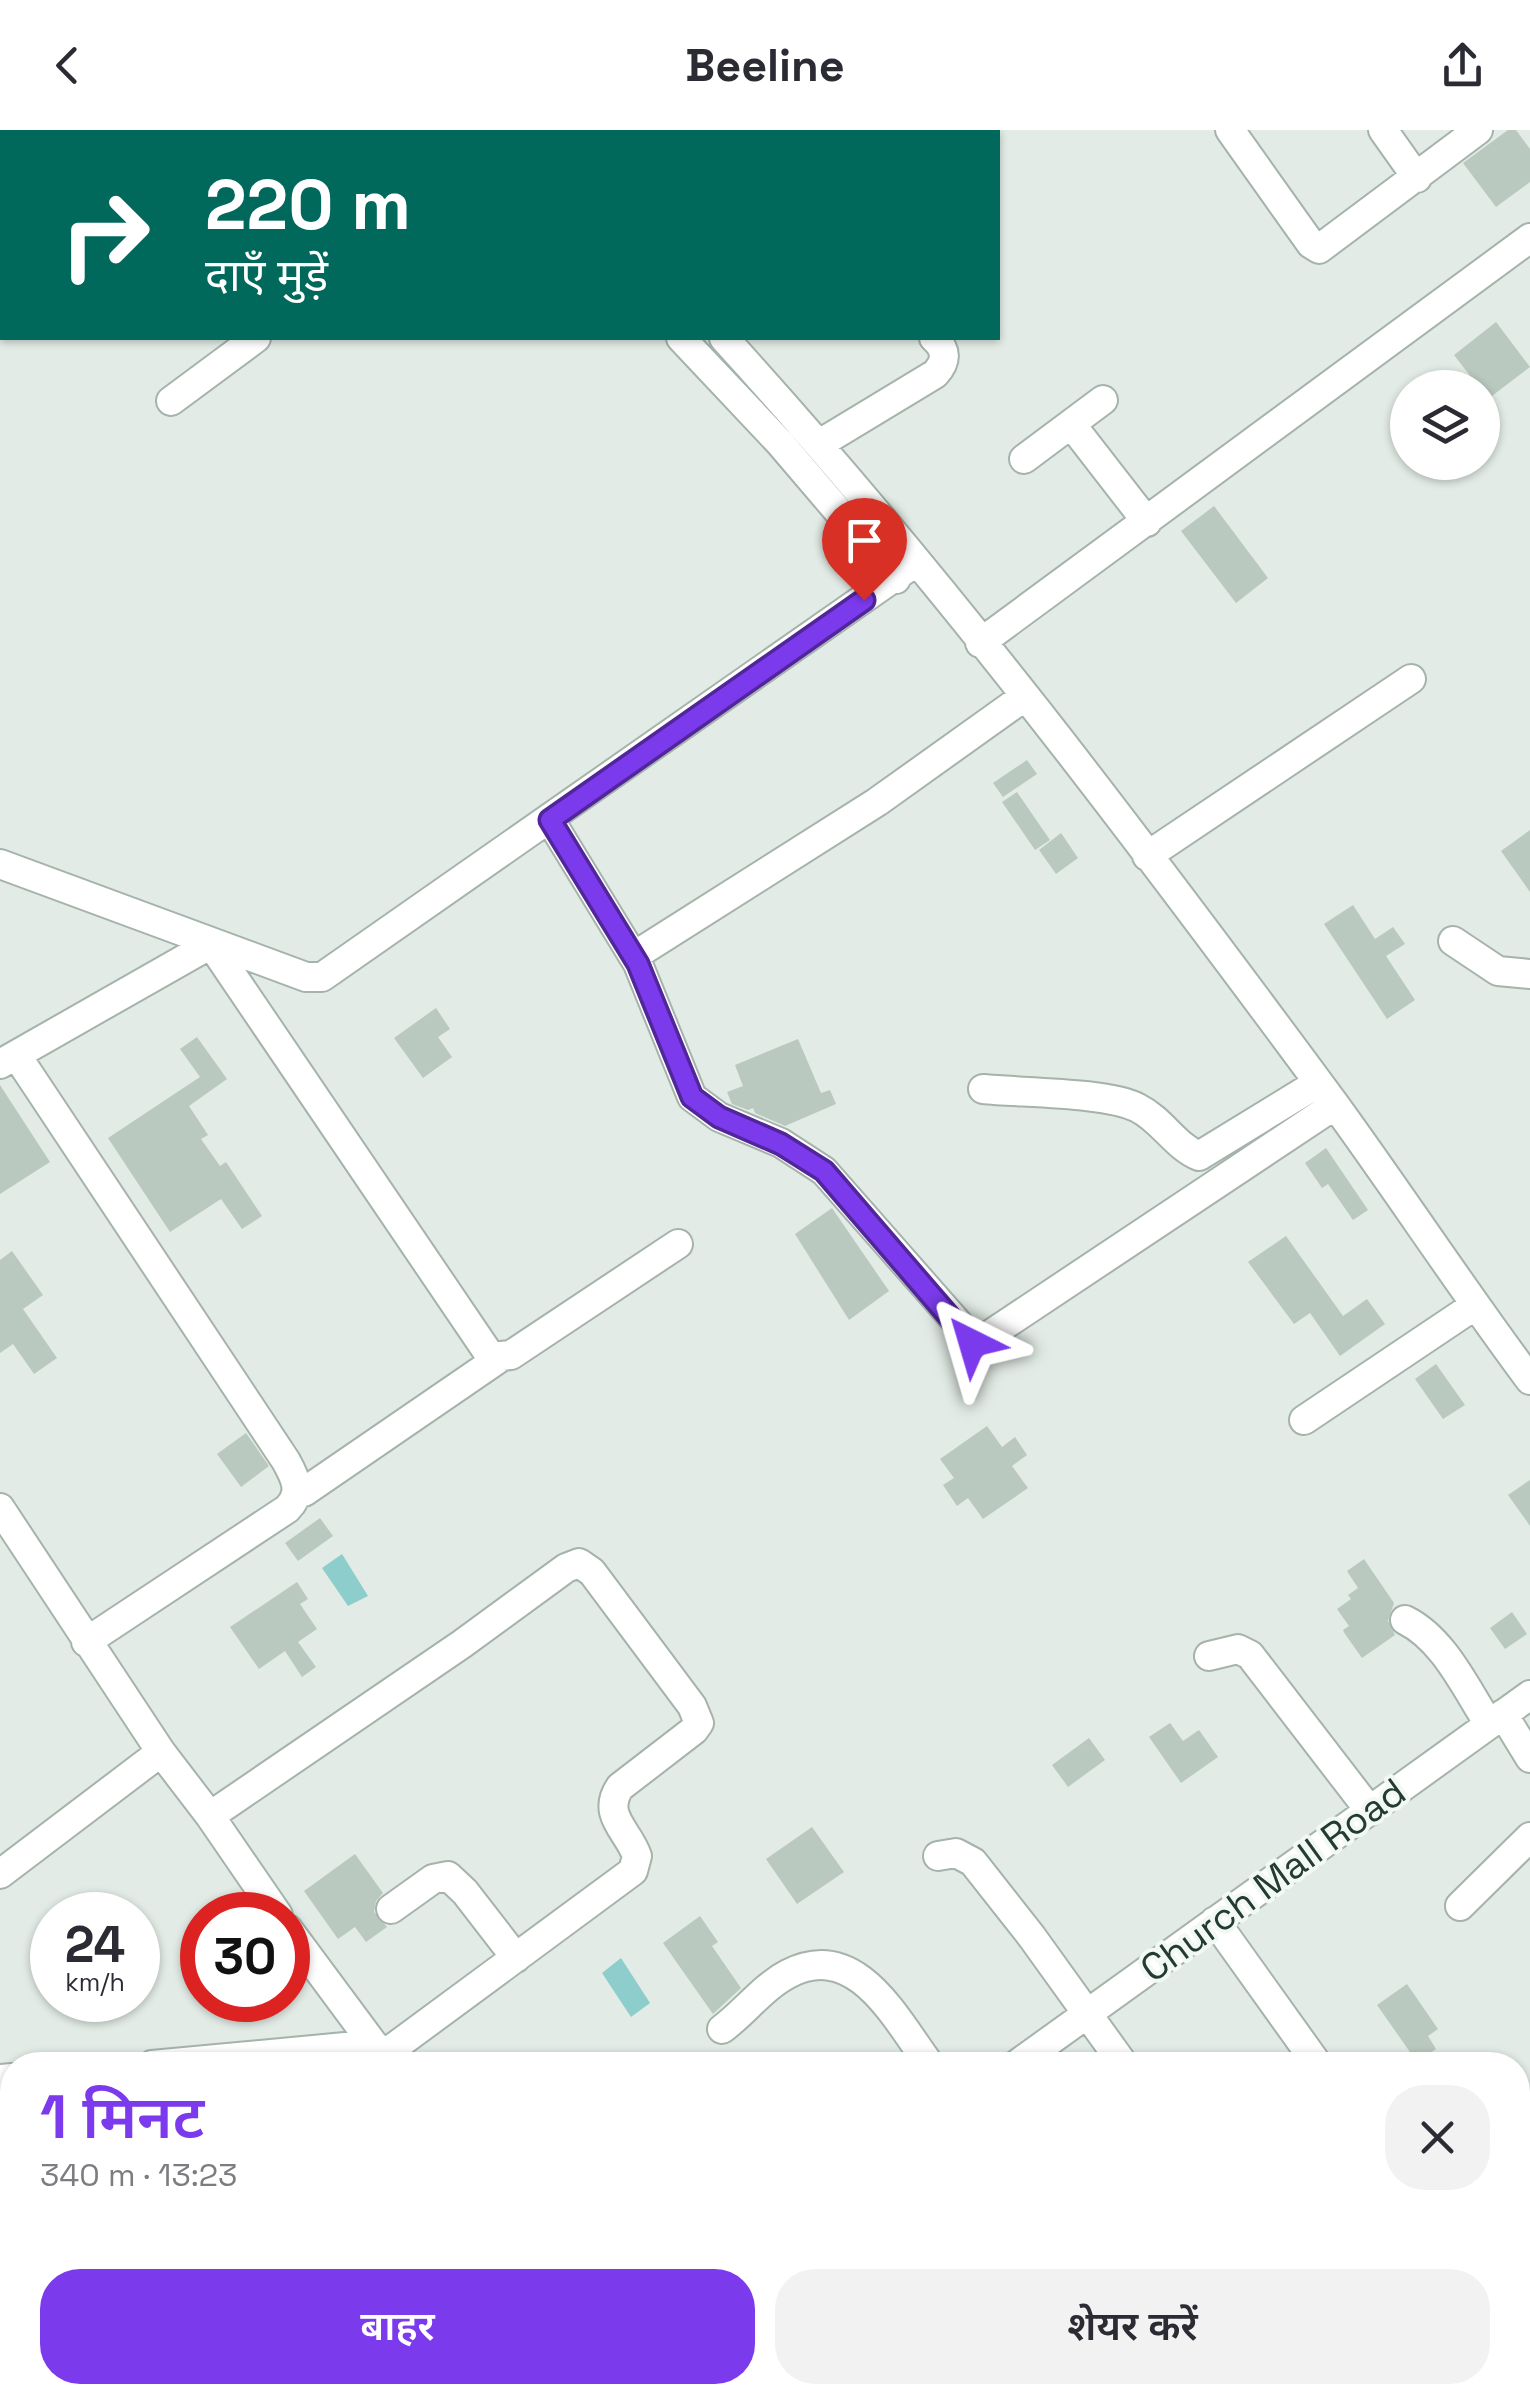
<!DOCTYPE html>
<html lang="hi">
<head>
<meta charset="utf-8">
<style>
	:root { --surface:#fff; --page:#f2f2f3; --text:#2b2b33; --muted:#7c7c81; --accent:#7c3aed }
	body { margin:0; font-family:"Space Grotesk","Noto Sans Devanagari",sans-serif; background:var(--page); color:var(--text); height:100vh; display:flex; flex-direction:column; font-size:38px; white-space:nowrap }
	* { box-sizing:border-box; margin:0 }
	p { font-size:32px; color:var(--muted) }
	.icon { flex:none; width:55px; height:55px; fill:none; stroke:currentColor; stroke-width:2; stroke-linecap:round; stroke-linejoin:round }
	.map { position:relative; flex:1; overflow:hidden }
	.sheet { position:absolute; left:0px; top:1922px; width:1530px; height:352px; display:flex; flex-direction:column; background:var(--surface); border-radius:40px 40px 0 0; box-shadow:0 2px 8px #0004 }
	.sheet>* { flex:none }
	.top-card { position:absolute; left:0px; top:0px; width:1000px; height:210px; box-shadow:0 2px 8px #0004; background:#00695c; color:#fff; overflow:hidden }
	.controls { position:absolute; left:1390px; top:240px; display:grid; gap:20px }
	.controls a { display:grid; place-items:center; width:110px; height:110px; border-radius:50%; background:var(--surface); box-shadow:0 2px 8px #0004; font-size:50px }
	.speed { position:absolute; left:30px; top:1762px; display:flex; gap:20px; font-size:50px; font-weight:700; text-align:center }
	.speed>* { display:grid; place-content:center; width:130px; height:130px; border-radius:50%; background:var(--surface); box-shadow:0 2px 8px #0004; line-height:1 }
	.speed small { font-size:25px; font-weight:400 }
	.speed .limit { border:15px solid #d22; background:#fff; color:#111 }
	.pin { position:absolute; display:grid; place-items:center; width:85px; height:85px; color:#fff; margin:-102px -42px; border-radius:50% 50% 50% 0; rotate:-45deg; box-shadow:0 0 10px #0007 }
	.pin .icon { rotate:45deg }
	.me { position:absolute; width:110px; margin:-55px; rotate:320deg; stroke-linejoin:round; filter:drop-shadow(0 0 8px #0008) }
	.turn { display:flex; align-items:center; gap:35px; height:210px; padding:0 40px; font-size:45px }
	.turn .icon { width:130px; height:130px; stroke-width:2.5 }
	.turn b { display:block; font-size:70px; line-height:85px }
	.round { display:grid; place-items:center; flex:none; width:105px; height:105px; border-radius:40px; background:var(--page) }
	.headline { display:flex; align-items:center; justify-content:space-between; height:170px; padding:0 40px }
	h1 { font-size:60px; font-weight:600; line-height:75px; color:var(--accent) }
	.primary-button { display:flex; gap:20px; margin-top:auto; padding:20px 40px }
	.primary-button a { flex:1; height:115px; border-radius:40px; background:var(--accent); color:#fff; font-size:40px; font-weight:600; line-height:115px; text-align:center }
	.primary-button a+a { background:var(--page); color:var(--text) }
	header { display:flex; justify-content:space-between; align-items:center; height:130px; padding:0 40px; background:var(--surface); font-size:45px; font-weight:600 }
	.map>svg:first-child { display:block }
	.water { fill:#8dcdcb }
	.building { fill:#bac9c0 }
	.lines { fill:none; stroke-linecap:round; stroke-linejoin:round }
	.minor-casing { stroke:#a5b3ab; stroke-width:32 }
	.minor { stroke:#fff; stroke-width:28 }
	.route-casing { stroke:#51269a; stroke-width:25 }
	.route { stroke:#7c3aed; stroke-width:18 }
	.labels { text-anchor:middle; stroke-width:8; stroke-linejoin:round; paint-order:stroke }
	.street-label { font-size:38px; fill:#233b30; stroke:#f2f8f4 }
</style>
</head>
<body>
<header><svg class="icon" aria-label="back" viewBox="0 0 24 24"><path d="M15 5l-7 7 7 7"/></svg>Beeline<svg class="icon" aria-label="share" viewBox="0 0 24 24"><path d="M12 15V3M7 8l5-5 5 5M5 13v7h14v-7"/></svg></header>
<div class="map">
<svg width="1530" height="2273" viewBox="0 0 1530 2273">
	<rect width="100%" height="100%" fill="#e2ebe5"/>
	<path class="water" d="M342 1424 368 1466 348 1476 322 1438Z
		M621 1828 650 1873 631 1887 602 1843Z"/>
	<path class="building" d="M1508 0H1516L1530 19V52L1496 77 1463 33Z
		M1496 192 1530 237 1488 269 1454 225Z
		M1214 376 1268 448 1236 473 1181 401Z
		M1027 630 1037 644 1003 667 993 653Z
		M1017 662 1050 710 1035 720 1002 672Z
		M1530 700V762L1501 721Z
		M1061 703 1078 728 1056 744 1039 720Z
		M1353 775 1375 809 1393 797 1405 814 1386 826 1415 870 1387 889 1324 794Z
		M436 878 450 899 438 907 452 927 423 948 394 908Z
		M197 907 227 949 189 976 208 1005 201 1009 220 1036 226 1032 262 1086 242 1099 221 1069 170 1102 108 1008 200 947 180 919Z
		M798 909 821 963 830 960 836 974 785 996 755 983 753 978 748 980 732 974 727 962 743 956 735 935Z
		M0 955 50 1032 0 1064Z
		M1326 1018 1368 1080 1353 1090 1328 1054 1322 1058 1305 1033Z
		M832 1078 889 1161 849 1190 795 1104Z
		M1286 1106 1343 1186 1367 1169 1385 1194 1340 1226 1310 1183 1294 1194 1248 1132Z
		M12 1121 43 1165 23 1179 57 1228 34 1244 13 1214 0 1223V1130Z
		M1436 1234 1465 1275 1443 1289 1415 1249Z
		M987 1296 1002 1317 1015 1307 1027 1325 1012 1336 1028 1358 983 1389 968 1368 957 1376 943 1355 954 1348 940 1329Z
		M246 1303 269 1336 241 1357 217 1324Z
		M1530 1350V1396L1508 1365Z
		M320 1388 333 1406 298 1431 285 1413Z
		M1364 1429 1394 1473 1388 1491 1395 1505 1362 1528 1345 1504 1343 1500 1349 1496 1337 1479 1351 1469 1348 1465 1358 1458 1347 1441Z
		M297 1452 308 1469 300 1474 317 1499 298 1512 316 1537 302 1547 285 1521 259 1539 230 1497Z
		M1512 1482 1527 1504 1505 1519 1490 1498Z
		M1170 1593 1183 1611 1199 1600 1218 1627 1181 1653 1149 1607Z
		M1089 1608 1105 1630 1068 1657 1052 1635Z
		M812 1697 844 1742 797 1774 766 1729Z
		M355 1724 383 1763 376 1771 374 1782 387 1797 366 1812 355 1797 338 1809 304 1761Z
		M700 1786 718 1812 712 1816 741 1858 713 1884 663 1813Z
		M1407 1854 1438 1899 1428 1906 1436 1919 1417 1932 1377 1875Z"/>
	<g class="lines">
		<defs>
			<path id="minor" d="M370 0 372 2
				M519 0 521 2
				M1230 0 1311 114 1319 119 1478 0
				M1383 0 1417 48
				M297 2 301 0
				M681 208 780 313 896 449
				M724 208C942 447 1140 711 1333 972 1400 1064 1462 1159 1530 1250
				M171 271 256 208
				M1071 294 1147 392
				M821 313 935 244C947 231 947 220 934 208
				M1024 329 1103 270
				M980 513 1530 108
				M550 690 638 834 692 967 719 987 781 1013 824 1041 976 1214 1335 975
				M1147 726 1411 549
				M0 734 306 847H322L916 432
				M1453 811 1498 841 1530 844
				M634 826 877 672 1024 567
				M17 926 286 1331C296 1349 303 1363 287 1379L86 1512
				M0 934 211 814 491 1227 511 1225 678 1114
				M983 959C1021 963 1108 962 1138 978 1162 990 1176 1017 1199 1026L1318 953
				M1304 1290 1474 1176
				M304 1362 498 1229
				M0 1378 161 1622 210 1686 278 1785
				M1405 1490C1444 1509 1466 1559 1489 1594
				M1209 1526 1238 1519 1250 1525 1370 1681
				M1503 1584 1530 1628
				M210 1686 462 1514 566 1438 579 1433 592 1442 692 1576 699 1593 694 1600 620 1657C601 1685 628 1700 637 1726L633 1741 385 1924
				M938 1726 956 1723 973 1732 1032 1807 1124 1935
				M0 1744 161 1622
				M1460 1776 1530 1707
				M391 1779 433 1749 448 1746 465 1762 516 1828
				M1215 1791 1318 1935
				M288 1799 374 1915
				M722 1899C745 1882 763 1857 788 1844 857 1808 896 1890 930 1935
				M152 1935 366 1915 381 1919 392 1935
				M1016 1935 1530 1565
				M0 1949 12 1948
				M0 2073 12 2090
				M1518 2218 1530 2235
				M146 2262 154 2273
				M633 2262 641 2273
				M522 2273 536 2262"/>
		</defs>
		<use href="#minor" class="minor-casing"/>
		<use href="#minor" class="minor"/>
	</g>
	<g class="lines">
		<defs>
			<path id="route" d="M864 470 550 690 638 834 692 967 719 987 781 1014 824 1041 972 1213"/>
		</defs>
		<use href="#route" class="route-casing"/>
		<use href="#route" class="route"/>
	</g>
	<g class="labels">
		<g class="street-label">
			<text transform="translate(1273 1750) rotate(-36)" y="13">Church Mall Road</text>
		</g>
	</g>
</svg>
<div class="controls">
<a><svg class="icon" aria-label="layers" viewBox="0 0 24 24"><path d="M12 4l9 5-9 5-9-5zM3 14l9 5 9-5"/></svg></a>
</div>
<div class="speed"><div>24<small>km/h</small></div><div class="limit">30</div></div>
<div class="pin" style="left:864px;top:470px;background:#d93025"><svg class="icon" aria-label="arrive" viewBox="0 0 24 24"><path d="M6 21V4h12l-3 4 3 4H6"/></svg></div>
<svg class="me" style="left:972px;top:1213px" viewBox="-20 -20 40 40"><path d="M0-17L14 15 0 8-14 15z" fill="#7c3aed" stroke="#fff" stroke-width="4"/></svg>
<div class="top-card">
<div class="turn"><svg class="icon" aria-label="right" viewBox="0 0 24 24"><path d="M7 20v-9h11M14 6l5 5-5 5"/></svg><div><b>220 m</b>दाएँ मुड़ें</div></div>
</div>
<section class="sheet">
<div class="headline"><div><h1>1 मिनट</h1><p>340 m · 13:23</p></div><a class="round"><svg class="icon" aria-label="close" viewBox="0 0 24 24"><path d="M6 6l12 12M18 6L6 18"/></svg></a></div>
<div class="primary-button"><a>बाहर</a><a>शेयर करें</a></div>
</section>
</div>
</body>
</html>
